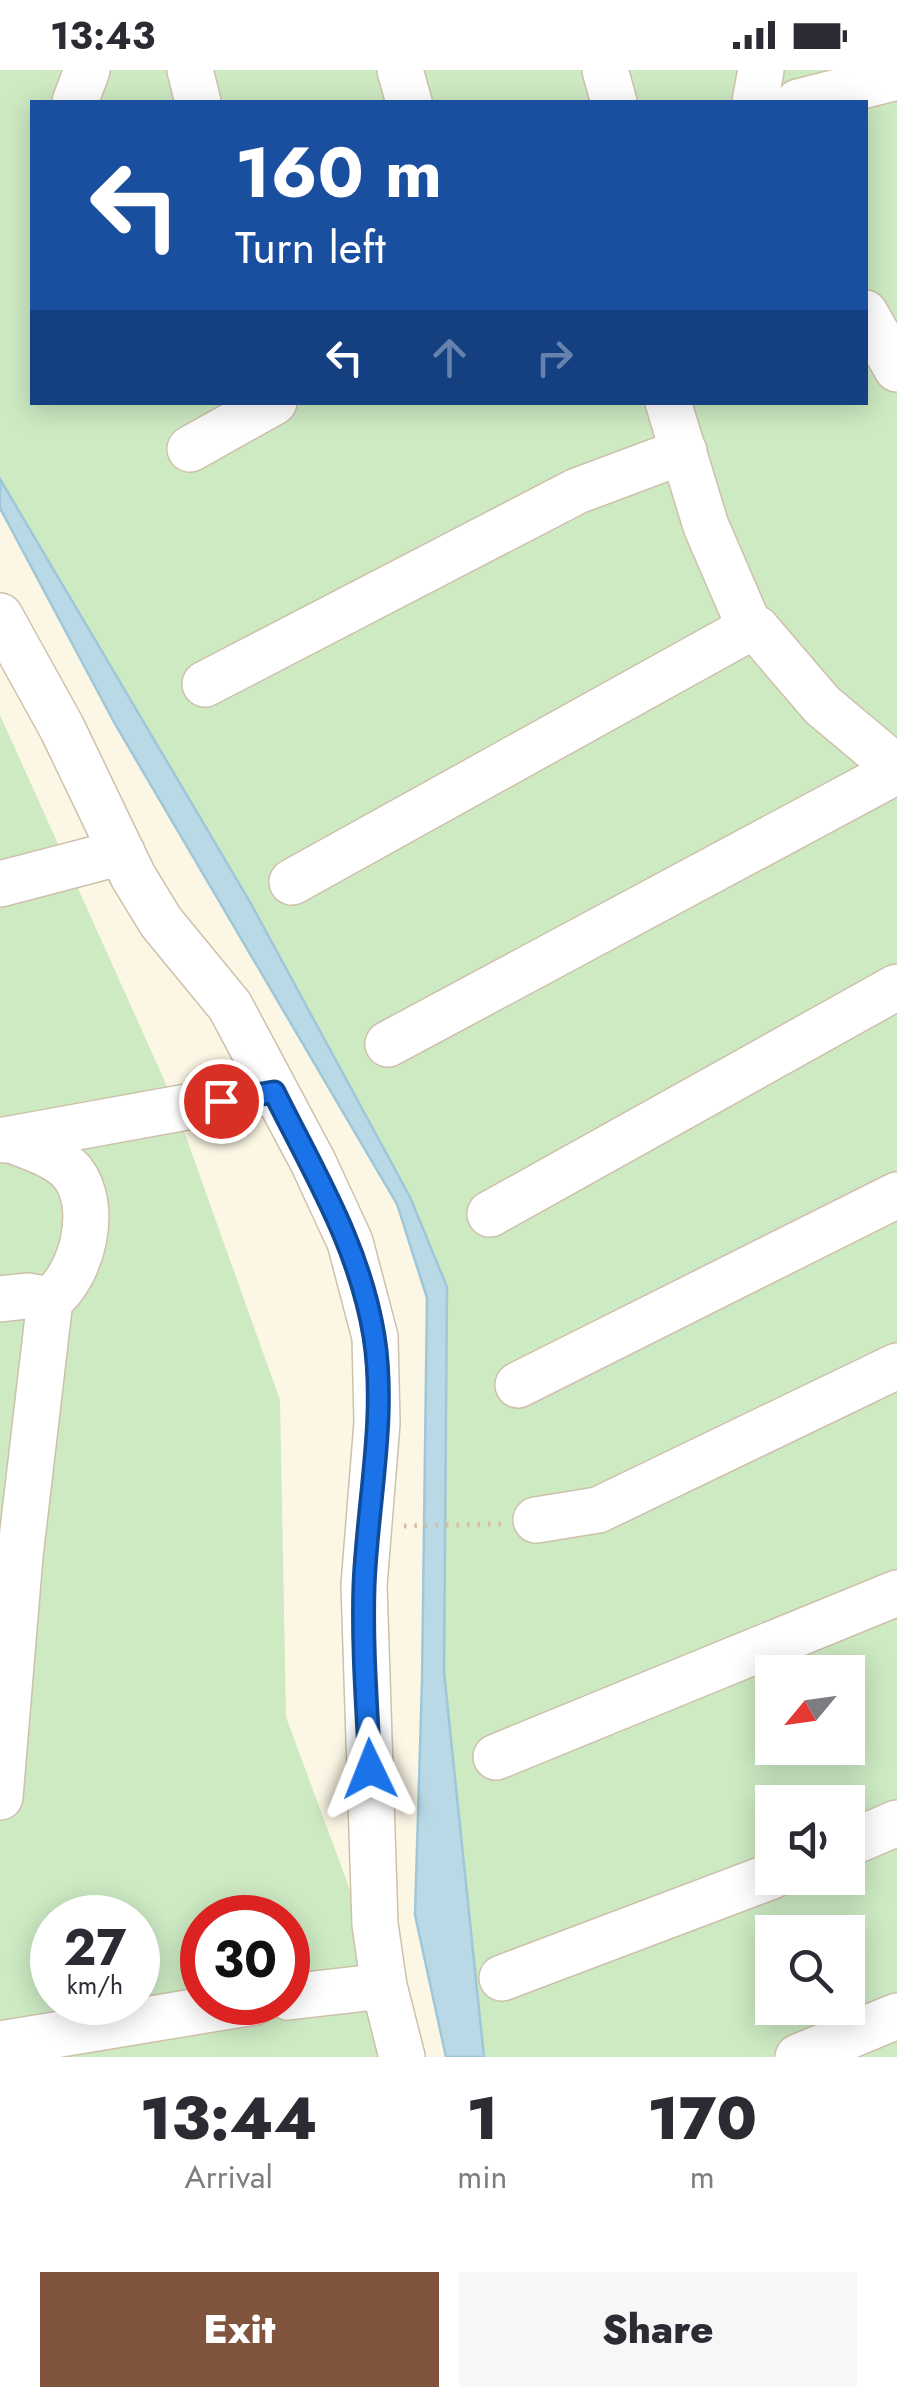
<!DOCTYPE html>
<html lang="en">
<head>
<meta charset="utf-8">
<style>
	:root { --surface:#fff; --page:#f7f7f7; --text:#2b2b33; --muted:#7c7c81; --accent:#80543d }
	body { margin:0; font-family:Jost,sans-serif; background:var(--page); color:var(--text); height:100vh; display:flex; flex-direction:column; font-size:38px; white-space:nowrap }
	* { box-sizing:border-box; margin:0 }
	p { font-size:32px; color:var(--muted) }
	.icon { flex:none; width:55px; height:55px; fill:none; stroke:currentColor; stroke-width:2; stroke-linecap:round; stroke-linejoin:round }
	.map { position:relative; height:1987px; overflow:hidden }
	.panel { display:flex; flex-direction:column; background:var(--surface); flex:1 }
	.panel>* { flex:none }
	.banner { position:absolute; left:30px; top:30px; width:838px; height:305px; border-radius:0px; box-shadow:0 5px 25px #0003; background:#1a4fa0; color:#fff; overflow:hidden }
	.needle { width:65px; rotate:241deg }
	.controls { position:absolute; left:755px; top:1585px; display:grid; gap:20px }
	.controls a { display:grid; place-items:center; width:110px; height:110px; border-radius:0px; background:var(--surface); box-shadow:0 5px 25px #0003; font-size:50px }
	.speed { position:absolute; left:30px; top:1825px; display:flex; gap:20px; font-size:50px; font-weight:700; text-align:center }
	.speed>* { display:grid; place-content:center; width:130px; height:130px; border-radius:50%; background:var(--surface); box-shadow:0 5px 25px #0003; line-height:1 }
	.speed small { font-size:25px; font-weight:400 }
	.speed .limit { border:15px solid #d22; background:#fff; color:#111 }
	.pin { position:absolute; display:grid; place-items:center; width:85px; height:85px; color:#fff; margin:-42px; border:5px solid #fff; border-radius:50%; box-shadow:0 2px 10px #0007 }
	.me { position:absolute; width:110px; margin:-55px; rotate:358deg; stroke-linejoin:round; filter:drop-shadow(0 0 8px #0008) }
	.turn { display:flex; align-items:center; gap:35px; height:210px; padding:0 40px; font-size:45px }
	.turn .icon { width:130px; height:130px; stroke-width:2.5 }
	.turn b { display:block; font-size:70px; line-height:85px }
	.lanes { display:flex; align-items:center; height:95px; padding:0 40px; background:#0003; justify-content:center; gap:50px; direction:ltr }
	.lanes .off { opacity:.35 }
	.eta { display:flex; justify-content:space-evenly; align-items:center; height:170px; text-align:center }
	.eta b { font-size:60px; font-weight:800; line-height:70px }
	.cta { display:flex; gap:20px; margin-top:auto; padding:20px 40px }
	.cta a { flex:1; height:115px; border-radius:0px; background:var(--accent); color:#fff; font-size:40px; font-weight:800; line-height:115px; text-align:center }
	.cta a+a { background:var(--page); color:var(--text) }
	.status { display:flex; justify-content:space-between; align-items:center; height:70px; padding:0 50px; background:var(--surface); direction:ltr }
	.status svg { height:28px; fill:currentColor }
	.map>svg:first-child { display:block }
	.green { fill:#cdeac3; fill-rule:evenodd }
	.water { fill:#b9d9e6; stroke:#9fc7d8; stroke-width:2.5 }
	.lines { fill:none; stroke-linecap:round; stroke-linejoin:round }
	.minor-casing { stroke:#cec0ab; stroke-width:48 }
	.path { stroke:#d7be9f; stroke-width:5; stroke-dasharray:2.5 8; stroke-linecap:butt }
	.minor { stroke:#fff; stroke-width:45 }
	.route-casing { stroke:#114b97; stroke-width:25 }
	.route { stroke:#1a73e8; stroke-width:18 }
</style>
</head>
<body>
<div class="status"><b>13:43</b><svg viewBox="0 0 49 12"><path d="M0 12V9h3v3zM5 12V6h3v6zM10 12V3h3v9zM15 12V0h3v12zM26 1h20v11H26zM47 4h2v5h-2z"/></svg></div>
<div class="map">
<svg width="897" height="1987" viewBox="0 0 897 1987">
	<rect width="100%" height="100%" fill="#fcf7e5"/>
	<path class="green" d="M0 0H897V1987H484L444 1602 447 1217 410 1127 250 832 0 408ZM32 32H865V332H32ZM772 1602H848V1678H772ZM772 1732H848V1808H772ZM772 1862H848V1938H772Z
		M0 645 171 1025 280 1330 286 1647 359 1844 397 1987H0ZM52 1848H138V1932H52ZM202 1848H288V1932H202Z"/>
	<path class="water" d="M0 409 250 832 410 1127 447 1217 444 1602 484 1987H446L415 1845 422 1611 427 1228 397 1134 115 654 0 438Z"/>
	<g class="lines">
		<defs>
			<path id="minor" d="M190 0 198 32
				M400 0 409 32
				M605 0 614 32
				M75 32 87 0
				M755 32 761 0
				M798 32 897 7
				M865 243 897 299
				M668 332 706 456 750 558 757 559 822 635 897 698
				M190 379 274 332
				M0 546 62 658 133 806 161 852 230 936 313 1092 350 1172 375 1267 377 1353 364 1515 375 1854 384 1916 402 1987
				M205 614 577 421 684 381
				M292 812 750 558
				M0 814 122 782
				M388 974 897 701
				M5 1070 274 1021
				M490 1144 897 917
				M0 1229 27 1226 50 1230
				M518 1315 897 1125
				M536 1450 598 1440 897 1296
				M496 1687 897 1523
				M0 1727 20 1486 50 1230C82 1205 100 1137 72 1102 57 1085 30 1078 10 1069
				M848 1774 897 1753
				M502 1908 772 1806
				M288 1927 384 1916
				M0 1974 254 1932
				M798 1987 897 1946"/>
		</defs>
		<use href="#minor" class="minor-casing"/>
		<path class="path" d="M404 1456 503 1454"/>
		<use href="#minor" class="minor"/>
	</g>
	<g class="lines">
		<defs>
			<path id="route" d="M221 1031 274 1022C314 1103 359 1175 374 1266 387 1348 367 1435 364 1516 362 1577 367 1639 370 1699"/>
		</defs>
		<use href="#route" class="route-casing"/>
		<use href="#route" class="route"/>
	</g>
</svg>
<div class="controls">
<a><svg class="needle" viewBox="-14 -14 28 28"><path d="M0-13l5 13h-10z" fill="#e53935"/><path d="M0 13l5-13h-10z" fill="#7c7c81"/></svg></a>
<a><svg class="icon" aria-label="sound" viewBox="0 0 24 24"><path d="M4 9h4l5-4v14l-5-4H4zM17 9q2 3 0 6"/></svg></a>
<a><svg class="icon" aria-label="search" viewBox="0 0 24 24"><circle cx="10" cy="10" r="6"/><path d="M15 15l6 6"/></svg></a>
</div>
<div class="speed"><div>27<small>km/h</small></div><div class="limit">30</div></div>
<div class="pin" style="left:221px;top:1031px;background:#d93025"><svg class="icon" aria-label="arrive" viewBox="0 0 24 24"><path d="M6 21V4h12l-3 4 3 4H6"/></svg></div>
<svg class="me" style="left:370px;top:1699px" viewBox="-20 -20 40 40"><path d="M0-17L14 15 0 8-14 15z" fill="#1a73e8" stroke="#fff" stroke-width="4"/></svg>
<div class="banner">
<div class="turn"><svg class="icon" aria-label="left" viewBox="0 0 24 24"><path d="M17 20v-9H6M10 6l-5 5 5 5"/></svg><div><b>160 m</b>Turn left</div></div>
<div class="lanes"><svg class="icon" aria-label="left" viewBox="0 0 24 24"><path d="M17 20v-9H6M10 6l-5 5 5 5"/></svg><svg class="icon off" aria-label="ahead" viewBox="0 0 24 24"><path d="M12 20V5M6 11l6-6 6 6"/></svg><svg class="icon off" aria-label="right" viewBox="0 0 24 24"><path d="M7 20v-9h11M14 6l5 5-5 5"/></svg></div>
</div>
</div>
<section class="panel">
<div class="eta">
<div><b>13:44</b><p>Arrival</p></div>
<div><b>1</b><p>min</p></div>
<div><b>170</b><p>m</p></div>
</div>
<div class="cta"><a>Exit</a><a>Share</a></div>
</section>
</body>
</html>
